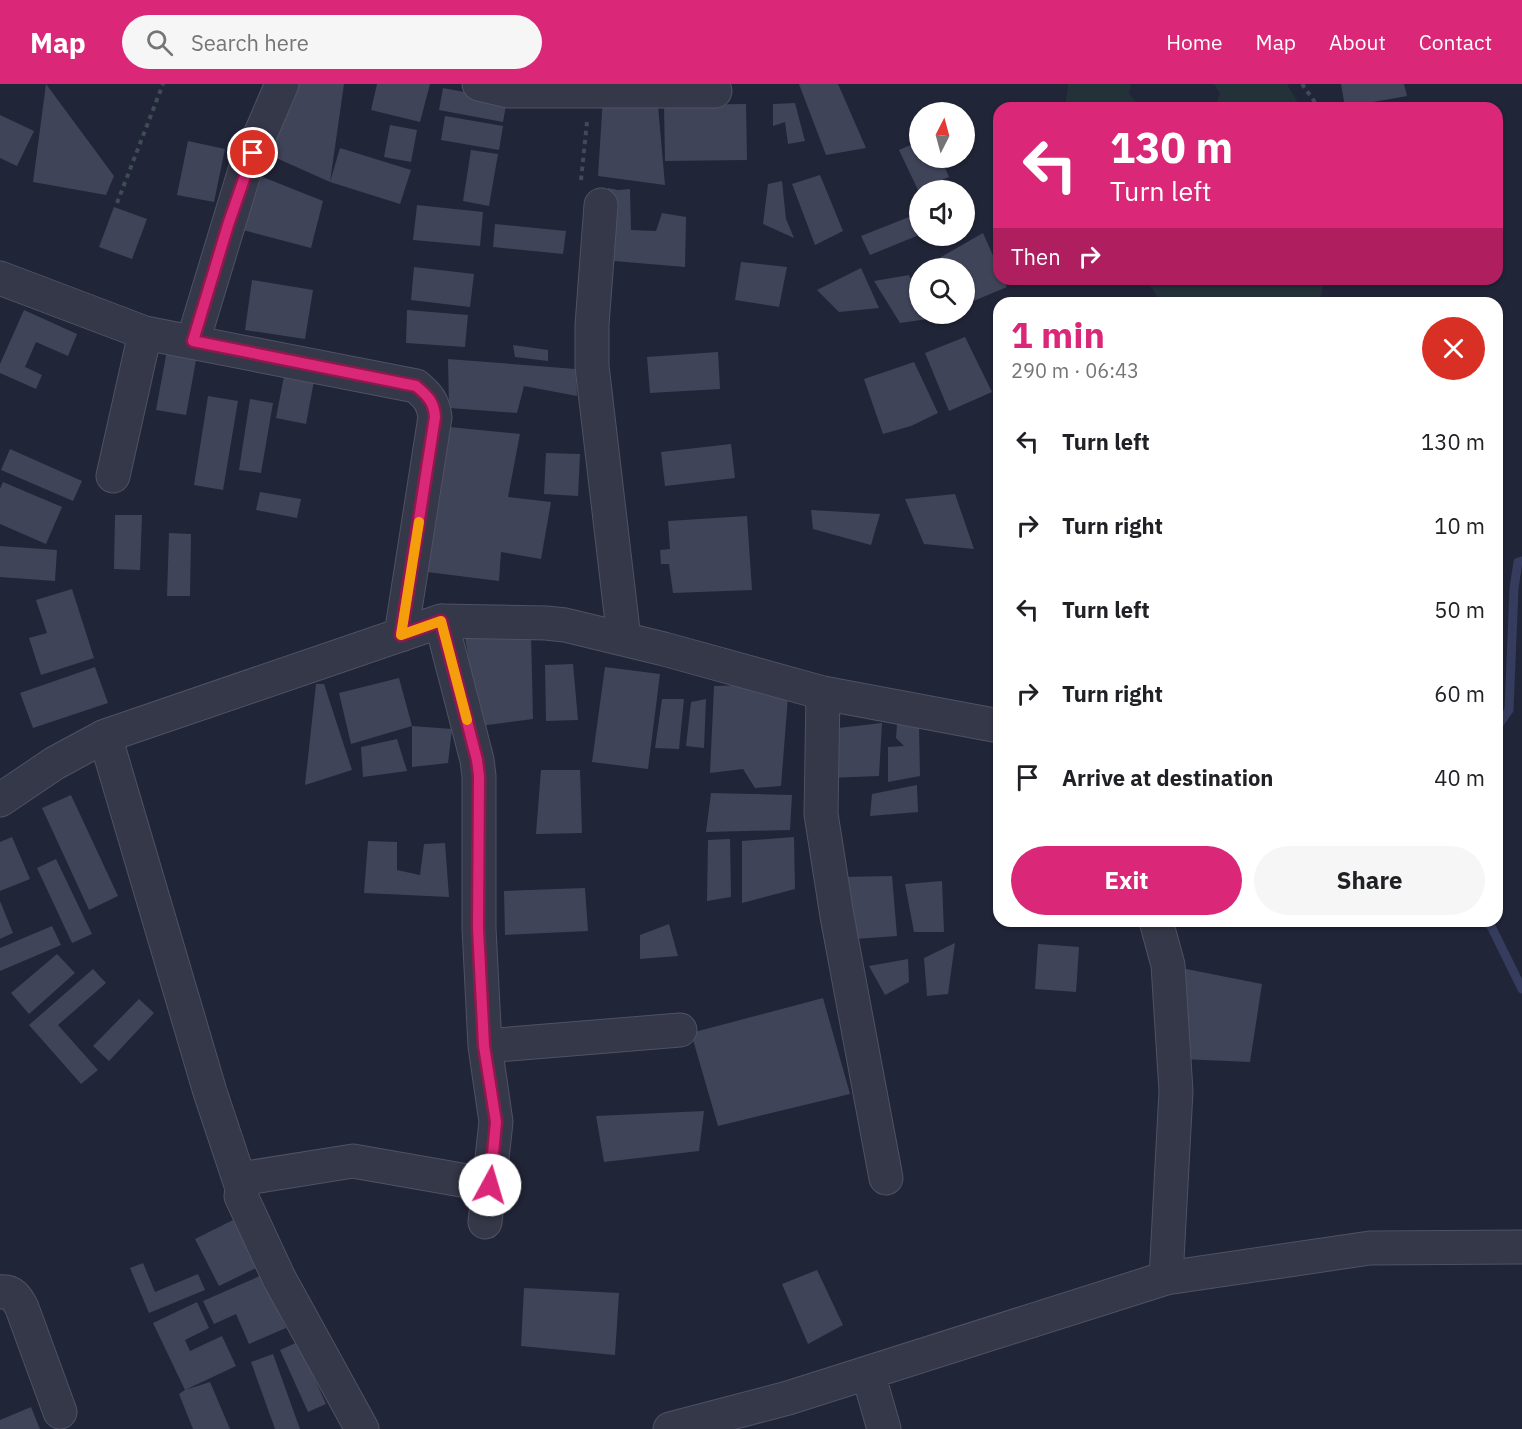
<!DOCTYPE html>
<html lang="en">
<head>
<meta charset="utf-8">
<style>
	:root { --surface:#fff; --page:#f6f6f6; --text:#202124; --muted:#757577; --accent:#db2777 }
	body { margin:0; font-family:"IBM Plex Sans",sans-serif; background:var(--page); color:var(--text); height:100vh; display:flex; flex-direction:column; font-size:22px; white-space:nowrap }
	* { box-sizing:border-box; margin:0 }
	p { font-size:20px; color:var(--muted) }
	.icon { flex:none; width:33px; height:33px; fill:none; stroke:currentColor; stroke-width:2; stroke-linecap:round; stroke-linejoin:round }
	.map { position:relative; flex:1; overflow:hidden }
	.panel { position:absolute; left:993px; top:213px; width:510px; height:630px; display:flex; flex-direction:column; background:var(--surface); border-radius:18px; box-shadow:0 2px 4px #0004 }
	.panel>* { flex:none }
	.guide { position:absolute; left:993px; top:18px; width:510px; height:183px; border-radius:18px; box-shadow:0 2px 4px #0004; background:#db2777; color:#fff; overflow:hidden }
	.needle { width:39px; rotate:6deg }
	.controls { position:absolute; left:909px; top:18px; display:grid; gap:12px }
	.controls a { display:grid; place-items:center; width:66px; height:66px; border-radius:50%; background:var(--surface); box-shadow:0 2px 4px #0004; font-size:30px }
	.pin { position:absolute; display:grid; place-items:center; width:51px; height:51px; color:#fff; margin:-26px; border:3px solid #fff; border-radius:50%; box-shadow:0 2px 6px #0007 }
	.me { position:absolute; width:66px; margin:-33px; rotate:6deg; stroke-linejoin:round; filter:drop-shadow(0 0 4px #0008) }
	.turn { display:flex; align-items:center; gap:21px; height:126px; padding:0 18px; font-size:27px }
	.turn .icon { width:78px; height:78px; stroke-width:2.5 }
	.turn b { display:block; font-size:42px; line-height:51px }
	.then { display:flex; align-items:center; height:57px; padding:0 18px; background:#0003; gap:12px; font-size:22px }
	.round { display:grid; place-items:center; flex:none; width:63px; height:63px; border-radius:32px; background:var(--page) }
	.head { display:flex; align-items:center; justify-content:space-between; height:102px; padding:0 18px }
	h1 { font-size:36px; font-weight:700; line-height:45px; color:var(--accent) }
	.cta { display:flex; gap:12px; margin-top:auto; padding:12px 18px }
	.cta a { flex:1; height:69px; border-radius:36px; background:var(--accent); color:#fff; font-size:24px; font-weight:700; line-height:69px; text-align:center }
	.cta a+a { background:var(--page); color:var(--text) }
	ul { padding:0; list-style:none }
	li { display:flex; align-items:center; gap:18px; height:84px; padding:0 18px }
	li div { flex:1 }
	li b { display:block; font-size:22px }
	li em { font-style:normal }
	header { display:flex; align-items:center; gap:36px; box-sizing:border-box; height:84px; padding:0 30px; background:var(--accent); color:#fff }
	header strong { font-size:28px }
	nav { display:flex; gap:33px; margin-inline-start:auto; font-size:21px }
	.search { width:420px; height:54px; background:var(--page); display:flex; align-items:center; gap:15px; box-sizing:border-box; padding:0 21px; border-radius:33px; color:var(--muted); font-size:22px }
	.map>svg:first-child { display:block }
	.green { fill:#233139 }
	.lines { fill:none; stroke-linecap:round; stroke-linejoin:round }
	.stream { stroke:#353c5e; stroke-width:9 }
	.building { fill:#404459 }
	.minor-casing { stroke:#4f5263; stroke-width:35 }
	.path { stroke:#3e4c53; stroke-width:4; stroke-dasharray:4.5 4.5; stroke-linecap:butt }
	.minor { stroke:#353848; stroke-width:33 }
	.route-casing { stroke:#8e194d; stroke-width:15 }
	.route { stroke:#db2777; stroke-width:10 }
	.slow { stroke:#f59e0b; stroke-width:10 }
</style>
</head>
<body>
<header>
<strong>Map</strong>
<div class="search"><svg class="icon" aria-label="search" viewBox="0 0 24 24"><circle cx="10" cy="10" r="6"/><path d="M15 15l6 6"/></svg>Search here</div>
<nav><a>Home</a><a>Map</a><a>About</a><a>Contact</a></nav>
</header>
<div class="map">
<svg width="1522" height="1345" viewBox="0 0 1522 1345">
	<rect width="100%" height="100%" fill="#212538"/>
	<path class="green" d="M1068 0H1131L1129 9 1141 24H1065Z
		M1214 0H1287L1301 24H1214L1220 10Z
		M1146 195H1324L1320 219H1161Z"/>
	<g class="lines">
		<path class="stream" d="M1497 643 1509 626 1514 504 1518 478 1522 477
			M1485 837 1491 842 1522 905"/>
	</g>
	<path class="building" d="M46 0 114 92 106 111 33 98Z
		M295 0H344L330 98 265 69Z
		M377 0H430L420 38 371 26Z
		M799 0H838L866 64 826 71Z
		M1341 0H1404L1407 12 1345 23Z
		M443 4 507 16 503 38 439 26Z
		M603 13 658 22 665 101 598 92Z
		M795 19 805 57 788 60 785 38 773 42V20Z
		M746 20 747 76 665 77 664 21Z
		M0 31 34 47 17 82 0 74Z
		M445 32 503 42 499 66 441 56Z
		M390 41 417 46 411 78 384 73Z
		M188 57 225 65 214 118 177 111Z
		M920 57V74H941L949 93 918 106 899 66Z
		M340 64 411 86 400 120 330 98Z
		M471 66 498 70 489 122 463 117Z
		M245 86 323 117 311 164 228 142Z
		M820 91 843 147 815 161 792 100Z
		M782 97 786 135 794 154 763 140 768 100Z
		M608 104 618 106 630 105 631 146 656 147 662 129 686 133 685 183 602 176Z
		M417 121 483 128 480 162 413 156Z
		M114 123 147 135 132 175 99 163Z
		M909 133 919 151 870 171 861 152Z
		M495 140 566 147 563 170 493 163Z
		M983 149 999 185V195H1003L1007 203 964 221V184H922Z
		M741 178 787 183 779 223 735 216Z
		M414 183 474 190 470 223 411 216Z
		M861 184 879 224 839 228 817 206Z
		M909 191 920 215V230H926L928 235 900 239 874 197Z
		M252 196 313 206 305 255 245 246Z
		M24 226 77 250 68 272 36 258 25 283 42 291 36 305 0 289V280Z
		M407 226 468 231 465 263 406 259Z
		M965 253 992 308 949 327 925 269Z
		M513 261 548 266V277L515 273Z
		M167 266 197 271 186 331 156 326Z
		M718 268 720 305 650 309 647 273Z
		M448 275 576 285 577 312 524 302 517 329 449 324Z
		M914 278 938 329 911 342 883 350 864 295Z
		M284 292 314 297 306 340 276 334Z
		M208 312 238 317 223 406 194 401Z
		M250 315 273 319 261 389 239 386Z
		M439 342 520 350 508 413 551 418 541 475 501 468 499 497 411 486Z
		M731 360 735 394 665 402 661 368Z
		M10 365 82 397 73 417 1 386Z
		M546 369 580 370 578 412 544 410Z
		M3 398 62 423 46 460 0 440V405Z
		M260 408 301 415 297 434 256 426Z
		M955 410 974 465 924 460 905 415Z
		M811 426 880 430 871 461 813 445Z
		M115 431H142L140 486 114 485Z
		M747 432 752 506 673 509 669 480H661L660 466 670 465 668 437Z
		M169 449 191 450 190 512H167Z
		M0 462 57 466 55 497 0 493Z
		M72 505 94 574 41 591 29 554 47 549 36 516Z
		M464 548H531L533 635 480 642Z
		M573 580 578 636 546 637 545 581Z
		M95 583 108 619 33 644 20 609Z
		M605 583 660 590 648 685 592 678Z
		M399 594 412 642 452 645 448 679 412 683V642L351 660 339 609Z
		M316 600H324L352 686 305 701Z
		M789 600 781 702 755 704 743 685 710 689 714 602Z
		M662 615H684L679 665 655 664Z
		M706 615 704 664 686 662 691 618Z
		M882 639 879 692 829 694V645Z
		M897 640 919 642 920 692 888 698V663L904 662 896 654Z
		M397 655 407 687 363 693 361 663Z
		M541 686H580L582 749 536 750Z
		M917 701 918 728 870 732 872 710Z
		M711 709 792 711 790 746 706 748Z
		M71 711 118 812 89 826 42 724Z
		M12 753 30 795 0 807V758Z
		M794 753 795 805 742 819V757Z
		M730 755 731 813 707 817 708 756Z
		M368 757 397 758V786L420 791 424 760 445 759 449 813 364 809Z
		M56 775 92 850 72 859 37 784Z
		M892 792 897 852 855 855 843 793Z
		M942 797 944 848H914L905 800Z
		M585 804 588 847 505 851 504 807Z
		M0 817 13 849 0 855Z
		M1024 837H1061V842L1023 839Z
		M669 840 678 872 640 875V851Z
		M52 842 61 861 0 887V864Z
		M955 859 948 910 927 912 924 874Z
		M1038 860 1079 863 1076 908 1035 905Z
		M57 870 75 889 29 930 11 909Z
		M908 875 909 898 885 911 869 882Z
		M1181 884 1262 900 1250 978 1181 975Z
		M93 885 106 899 58 941 98 986 81 1000 29 941Z
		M823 914 850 1010 718 1042 691 949Z
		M139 915 154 929 109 977 93 962Z
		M704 1027 699 1067 604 1078 596 1032Z
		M233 1136 258 1183 219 1202 195 1155Z
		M143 1179 155 1208 198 1190 205 1206 149 1229 130 1184Z
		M817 1186 843 1241 808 1260 782 1200Z
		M262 1191 286 1244 249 1260 236 1230 214 1240 203 1217Z
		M524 1204 619 1209 615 1271 521 1262Z
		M197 1218 209 1244 185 1256 190 1267 222 1252 236 1282 185 1306 153 1239Z
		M298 1258 326 1320 308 1328 280 1266Z
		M273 1270 300 1345H275L251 1278Z
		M210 1298 230 1345H193L179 1310 185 1306Z
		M31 1323 40 1345H0V1336Z"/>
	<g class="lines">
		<defs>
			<path id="minor" d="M479 0 508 7H715
				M601 121 592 241V282L624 555
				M0 194 145 249 416 302C428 312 433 318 435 333L401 551
				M193 257 245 86 282 0
				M113 392 145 249
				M441 537 477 676 479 692V844L485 962 496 1038 485 1138
				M823 609 821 730 837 832 886 1094
				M105 652 210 1008 242 1104
				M0 716 55 679 105 652 441 537 546 539 565 541 664 565 823 609 999 642
				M1156 837 1168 881 1176 1007 1166 1194
				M485 962 680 946
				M0 1208C12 1206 17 1214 22 1224L60 1328
				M868 1289 884 1345
				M362 1345 279 1194 241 1112C242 1102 245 1098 253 1093L353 1077 490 1101
				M670 1345 788 1314 1166 1194 1370 1164 1522 1163"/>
		</defs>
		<use href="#minor" class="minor-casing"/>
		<path class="path" d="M1302 0 1317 21 1349 24
			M581 96 587 38
			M117 119 163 0"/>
		<use href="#minor" class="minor"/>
	</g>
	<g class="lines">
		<defs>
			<path id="route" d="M253 69 228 141 193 257 416 302C428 312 434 318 435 333L401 551 441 537 477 676 479 692 478 844 484 962 496 1038 490 1101"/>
		</defs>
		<use href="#route" class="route-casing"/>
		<use href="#route" class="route"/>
		<path class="slow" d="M419 438 401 551 441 537 467 636"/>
	</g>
</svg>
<div class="controls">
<a><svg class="needle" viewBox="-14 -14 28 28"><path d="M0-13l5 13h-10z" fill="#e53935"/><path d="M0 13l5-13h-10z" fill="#757577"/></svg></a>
<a><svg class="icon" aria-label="sound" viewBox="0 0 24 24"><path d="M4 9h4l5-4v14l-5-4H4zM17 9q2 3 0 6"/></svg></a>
<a><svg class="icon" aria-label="search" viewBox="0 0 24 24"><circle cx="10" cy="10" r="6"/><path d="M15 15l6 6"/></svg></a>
</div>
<div class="pin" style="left:253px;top:69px;background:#d93025"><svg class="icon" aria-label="arrive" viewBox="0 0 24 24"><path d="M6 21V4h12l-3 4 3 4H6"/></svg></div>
<svg class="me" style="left:490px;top:1101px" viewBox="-20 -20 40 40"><circle r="19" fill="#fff"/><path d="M0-13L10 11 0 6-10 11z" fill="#db2777"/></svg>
<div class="guide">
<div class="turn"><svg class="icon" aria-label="left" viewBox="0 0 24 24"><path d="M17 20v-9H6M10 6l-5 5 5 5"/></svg><div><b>130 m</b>Turn left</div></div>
<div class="then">Then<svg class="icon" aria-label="right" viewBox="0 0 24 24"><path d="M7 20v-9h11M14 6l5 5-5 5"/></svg></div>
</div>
<section class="panel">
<div class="head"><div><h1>1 min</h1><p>290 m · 06:43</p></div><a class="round" style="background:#d93025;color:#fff"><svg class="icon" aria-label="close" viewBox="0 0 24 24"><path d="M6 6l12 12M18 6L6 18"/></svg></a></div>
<ul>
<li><svg class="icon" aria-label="left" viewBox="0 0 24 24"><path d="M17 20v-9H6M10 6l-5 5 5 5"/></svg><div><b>Turn left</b></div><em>130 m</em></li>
<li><svg class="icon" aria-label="right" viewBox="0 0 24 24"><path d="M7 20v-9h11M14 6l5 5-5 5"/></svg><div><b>Turn right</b></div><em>10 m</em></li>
<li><svg class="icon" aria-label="left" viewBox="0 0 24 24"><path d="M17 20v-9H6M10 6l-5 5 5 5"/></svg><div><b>Turn left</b></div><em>50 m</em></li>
<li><svg class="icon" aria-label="right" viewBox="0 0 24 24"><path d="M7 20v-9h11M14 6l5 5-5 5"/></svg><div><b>Turn right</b></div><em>60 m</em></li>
<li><svg class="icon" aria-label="arrive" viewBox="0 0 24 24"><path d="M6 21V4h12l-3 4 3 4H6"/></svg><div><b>Arrive at destination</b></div><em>40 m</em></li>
</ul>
<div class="cta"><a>Exit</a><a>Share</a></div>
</section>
</div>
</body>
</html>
